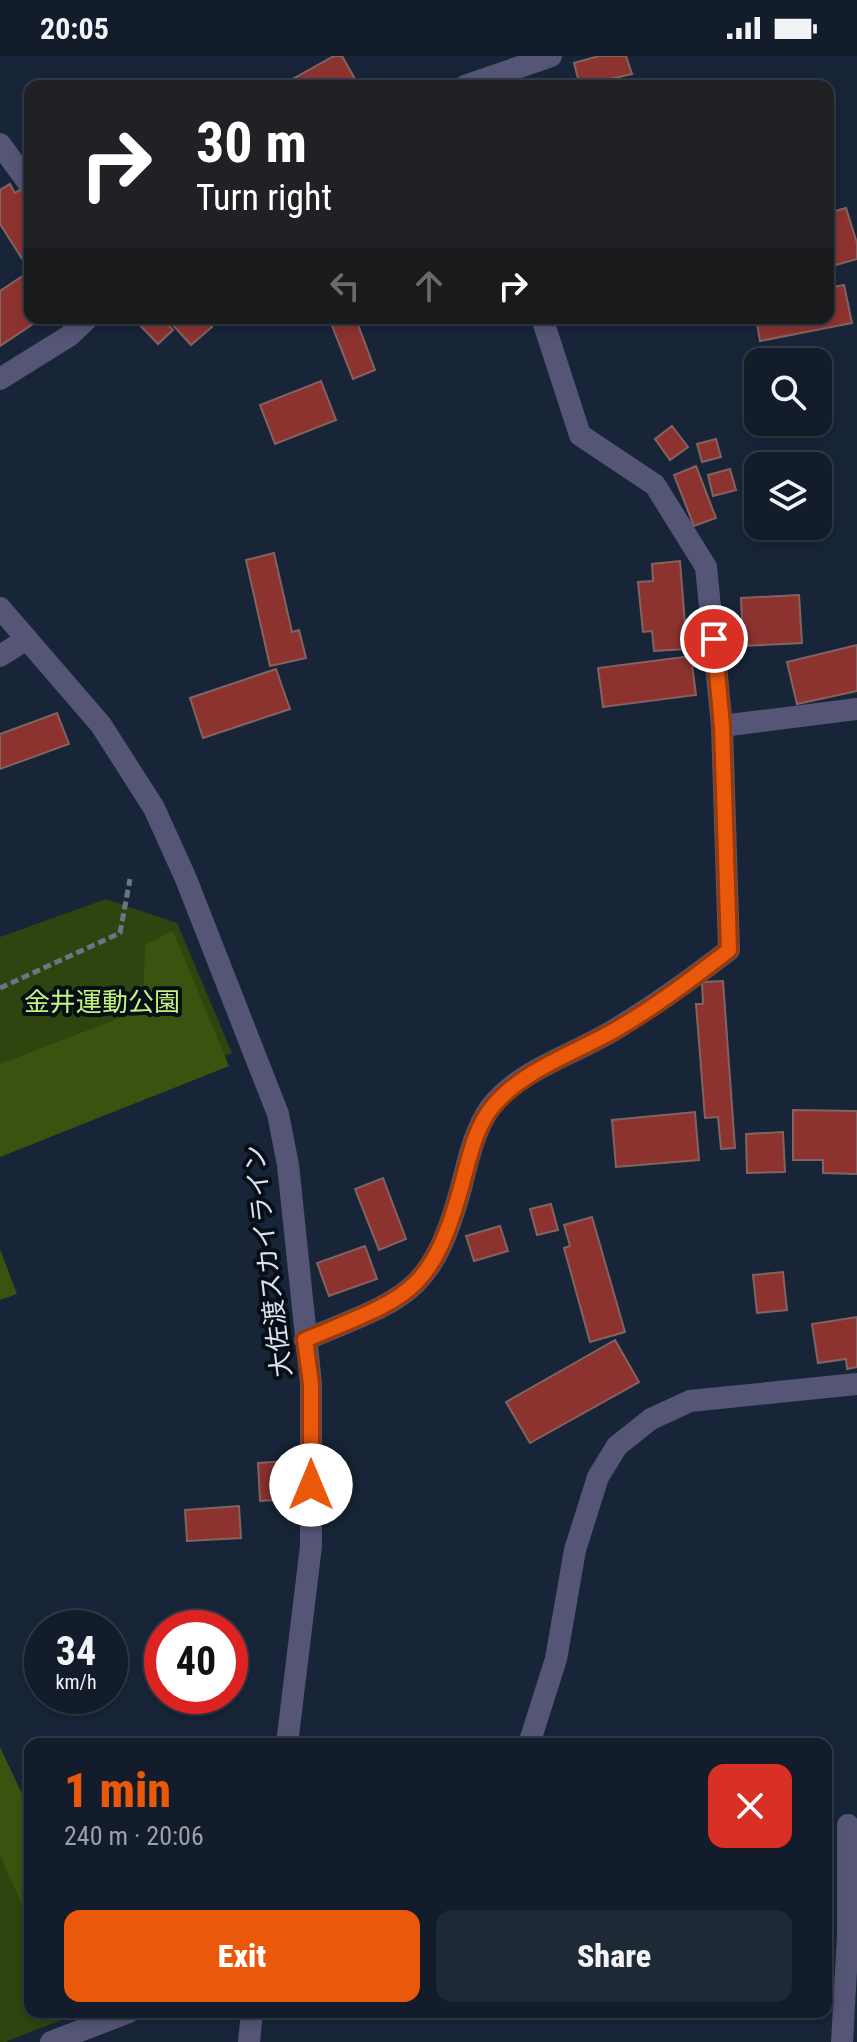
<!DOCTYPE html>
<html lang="en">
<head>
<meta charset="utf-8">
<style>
	:root { --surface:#121c2a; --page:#1f2936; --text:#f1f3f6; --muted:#9ca1a8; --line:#313a47; --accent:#ea580c }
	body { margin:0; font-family:"Roboto Condensed","Noto Sans JP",sans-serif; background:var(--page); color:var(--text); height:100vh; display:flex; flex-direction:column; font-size:30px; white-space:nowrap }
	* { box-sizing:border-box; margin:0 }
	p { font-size:26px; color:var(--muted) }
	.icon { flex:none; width:44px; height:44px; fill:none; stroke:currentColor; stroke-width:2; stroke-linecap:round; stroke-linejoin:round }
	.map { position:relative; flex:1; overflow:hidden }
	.panel { position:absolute; left:24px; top:1682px; width:808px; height:280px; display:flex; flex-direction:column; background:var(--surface); border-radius:16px; box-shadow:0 4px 12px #0003,0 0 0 2px var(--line) }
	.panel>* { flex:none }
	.top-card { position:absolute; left:24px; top:24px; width:810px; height:244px; border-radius:16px; box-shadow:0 4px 12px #0003,0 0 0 2px var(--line); background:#202124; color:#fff; overflow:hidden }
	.buttons { position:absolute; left:744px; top:292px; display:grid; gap:16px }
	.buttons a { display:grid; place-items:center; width:88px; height:88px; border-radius:16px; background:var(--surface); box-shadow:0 4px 12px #0003,0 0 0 2px var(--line); font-size:40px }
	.speed { position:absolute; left:24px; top:1554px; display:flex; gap:16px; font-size:40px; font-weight:700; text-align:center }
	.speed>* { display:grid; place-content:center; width:104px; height:104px; border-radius:50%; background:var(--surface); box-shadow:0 4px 12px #0003,0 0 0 2px var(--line); line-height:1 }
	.speed small { font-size:20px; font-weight:400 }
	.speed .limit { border:12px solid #d22; background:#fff; color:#111 }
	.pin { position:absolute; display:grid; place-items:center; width:68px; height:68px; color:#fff; margin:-34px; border:4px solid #fff; border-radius:50%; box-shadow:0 2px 8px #0007 }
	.me { position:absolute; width:88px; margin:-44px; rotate:0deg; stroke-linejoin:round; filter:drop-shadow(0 0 6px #0008) }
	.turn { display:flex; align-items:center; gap:28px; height:168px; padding:0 40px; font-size:36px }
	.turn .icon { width:104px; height:104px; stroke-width:2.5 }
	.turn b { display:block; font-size:56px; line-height:68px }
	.lanes { display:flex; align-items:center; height:76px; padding:0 40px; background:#0003; justify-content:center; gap:40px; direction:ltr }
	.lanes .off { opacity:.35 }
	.round { display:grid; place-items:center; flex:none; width:84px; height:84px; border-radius:16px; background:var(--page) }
	.head { display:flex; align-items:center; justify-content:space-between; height:136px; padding:0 40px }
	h1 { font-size:48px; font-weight:800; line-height:60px; color:var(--accent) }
	.cta { display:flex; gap:16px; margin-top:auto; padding:16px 40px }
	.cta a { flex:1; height:92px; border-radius:16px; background:var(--accent); color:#fff; font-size:32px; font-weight:800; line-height:92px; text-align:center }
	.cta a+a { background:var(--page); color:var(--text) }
	.status { display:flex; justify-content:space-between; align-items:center; height:56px; padding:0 40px; background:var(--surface); direction:ltr }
	.status svg { height:22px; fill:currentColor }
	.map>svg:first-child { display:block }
	.green { fill:#2f440e }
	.forest { fill:#3a5410 }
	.building { fill:#8c3330; stroke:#836360; stroke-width:2 }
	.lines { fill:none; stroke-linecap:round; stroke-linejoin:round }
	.path { stroke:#6a7586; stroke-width:5; stroke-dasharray:8 4; stroke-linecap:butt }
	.minor { stroke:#555576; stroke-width:22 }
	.tertiary { stroke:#555576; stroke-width:22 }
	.route-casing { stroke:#983908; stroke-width:20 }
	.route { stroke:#ea580c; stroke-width:14 }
	.labels { text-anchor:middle; stroke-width:8; stroke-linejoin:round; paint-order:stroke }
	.park-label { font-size:26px; fill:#c1f381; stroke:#080e16 }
	.street-label { font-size:26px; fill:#dbe3f1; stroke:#080e16 }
</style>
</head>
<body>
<div class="status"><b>20:05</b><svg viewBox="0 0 49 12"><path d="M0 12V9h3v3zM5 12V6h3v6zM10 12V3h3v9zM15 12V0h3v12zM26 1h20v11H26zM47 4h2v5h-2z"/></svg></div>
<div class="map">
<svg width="857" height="1986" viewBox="0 0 857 1986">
	<rect width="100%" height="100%" fill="#182538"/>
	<path class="green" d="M106 843 177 867 232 997 0 1093V881Z
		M0 1726 30 1805V1956H81L5 1986H0Z"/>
	<path class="forest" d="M173 875 229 1010 0 1101V1008L143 953 145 889Z
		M0 1193 17 1238 0 1244Z
		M0 1691 30 1755V1867L0 1799Z"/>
	<path class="building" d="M334 0H342L359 30H280Z
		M599 0H626L632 18 580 30 574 7Z
		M10 128 15 137 21 133 30 148V207L26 209 0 168V134Z
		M846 152 857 187V203L836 209 828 181V157Z
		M30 215V262H42L0 290V235Z
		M844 229 852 267 760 285 756 262H828V232Z
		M133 262H162L173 274 158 288Z
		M181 262H204L212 271 191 289 173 269Z
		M329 262H346L349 269 357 266 375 314 353 323Z
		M321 325 336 364 275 388 260 349Z
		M672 370 688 391 670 404 655 383Z
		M716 383 721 401 702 406 697 388Z
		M696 410 716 462 694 470 674 419Z
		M730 413 736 434 713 440 708 419Z
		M274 497 292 576 299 574 306 602 270 610 246 504Z
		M680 505 687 593 654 595 652 575 643 576 638 526 653 525 652 508Z
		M799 539 802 587 743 590 741 542Z
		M857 589V635L797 648 787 606Z
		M691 600 696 639 603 651 598 612Z
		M276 613 290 653 203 682 190 642Z
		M57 657 69 688 0 713V678Z
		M723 925 735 1092 721 1093 718 1061 705 1062 696 948H703L702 926Z
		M793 1054 857 1055V1118L823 1117V1104H793Z
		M695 1056 699 1104 616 1111 612 1064Z
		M783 1076 785 1116 747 1117 746 1078Z
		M383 1122 406 1183 379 1194 355 1133Z
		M551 1148 558 1174 537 1179 530 1153Z
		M592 1161 625 1276 590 1286 564 1192 570 1190 564 1169Z
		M500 1170 508 1195 474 1205 466 1180Z
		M365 1190 377 1223 329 1240 317 1207Z
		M783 1216 787 1254 757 1257 753 1219Z
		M857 1261V1311L847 1313 846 1303 818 1307 812 1268Z
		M615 1284 639 1326 530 1387 506 1346Z
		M286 1405 289 1443 260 1445 258 1407Z
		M239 1450 241 1482 187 1485 185 1454Z"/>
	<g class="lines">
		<path class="path" d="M0 932 120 877 130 823"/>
		<path class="minor" d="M465 30 551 0
			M0 88 30 129
			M0 323 69 280 88 262
			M0 600 27 583
			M722 670 857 653
			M305 1284C403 1242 431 1242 461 1132 468 1105 474 1075 490 1052 519 1013 579 997 619 971 657 948 694 921 729 894L722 670 706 511 655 429 580 379 542 262
			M529 1688 556 1603 575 1494 598 1421 617 1390 651 1363 690 1345 857 1328
			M51 1986 129 1956
			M842 1986 848 1879V1769"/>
		<path class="tertiary" d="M0 552 101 669 154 752 186 823 278 1058 288 1109 311 1328V1490L287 1688
			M249 1986 252 1956"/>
	</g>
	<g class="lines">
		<defs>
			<path id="route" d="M311 1429V1328L305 1284C406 1241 431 1241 462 1128 469 1103 475 1071 493 1050 523 1014 575 997 615 974 655 951 693 922 729 894L722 670 714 583"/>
		</defs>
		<use href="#route" class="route-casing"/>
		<use href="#route" class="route"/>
	</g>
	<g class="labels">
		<g class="park-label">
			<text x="102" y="955">金井運動公園</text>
		</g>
		<g class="street-label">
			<text transform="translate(268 1205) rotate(-97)" y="9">大佐渡スカイライン</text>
		</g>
	</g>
</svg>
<div class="buttons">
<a><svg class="icon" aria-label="search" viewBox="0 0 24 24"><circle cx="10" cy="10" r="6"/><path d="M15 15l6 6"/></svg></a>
<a><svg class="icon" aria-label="layers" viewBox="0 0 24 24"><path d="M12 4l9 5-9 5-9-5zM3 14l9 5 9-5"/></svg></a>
</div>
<div class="speed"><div>34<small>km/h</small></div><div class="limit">40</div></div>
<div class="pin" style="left:714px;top:583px;background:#d93025"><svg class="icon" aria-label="arrive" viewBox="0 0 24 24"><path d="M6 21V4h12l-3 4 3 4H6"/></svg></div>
<svg class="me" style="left:311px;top:1429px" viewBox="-20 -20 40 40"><circle r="19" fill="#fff"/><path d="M0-13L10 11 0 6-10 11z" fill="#ea580c"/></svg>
<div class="top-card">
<div class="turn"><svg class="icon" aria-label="right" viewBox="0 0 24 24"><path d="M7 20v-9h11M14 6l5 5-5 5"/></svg><div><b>30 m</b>Turn right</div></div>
<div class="lanes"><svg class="icon off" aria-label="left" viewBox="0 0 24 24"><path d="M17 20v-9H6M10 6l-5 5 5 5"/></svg><svg class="icon off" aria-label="ahead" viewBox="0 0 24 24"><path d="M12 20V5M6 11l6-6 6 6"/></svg><svg class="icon" aria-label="right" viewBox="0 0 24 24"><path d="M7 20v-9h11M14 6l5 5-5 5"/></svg></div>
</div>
<section class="panel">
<div class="head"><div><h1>1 min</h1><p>240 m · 20:06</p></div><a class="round" style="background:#d93025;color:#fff"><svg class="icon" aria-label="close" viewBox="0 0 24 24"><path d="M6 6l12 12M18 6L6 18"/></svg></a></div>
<div class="cta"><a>Exit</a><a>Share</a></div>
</section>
</div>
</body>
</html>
